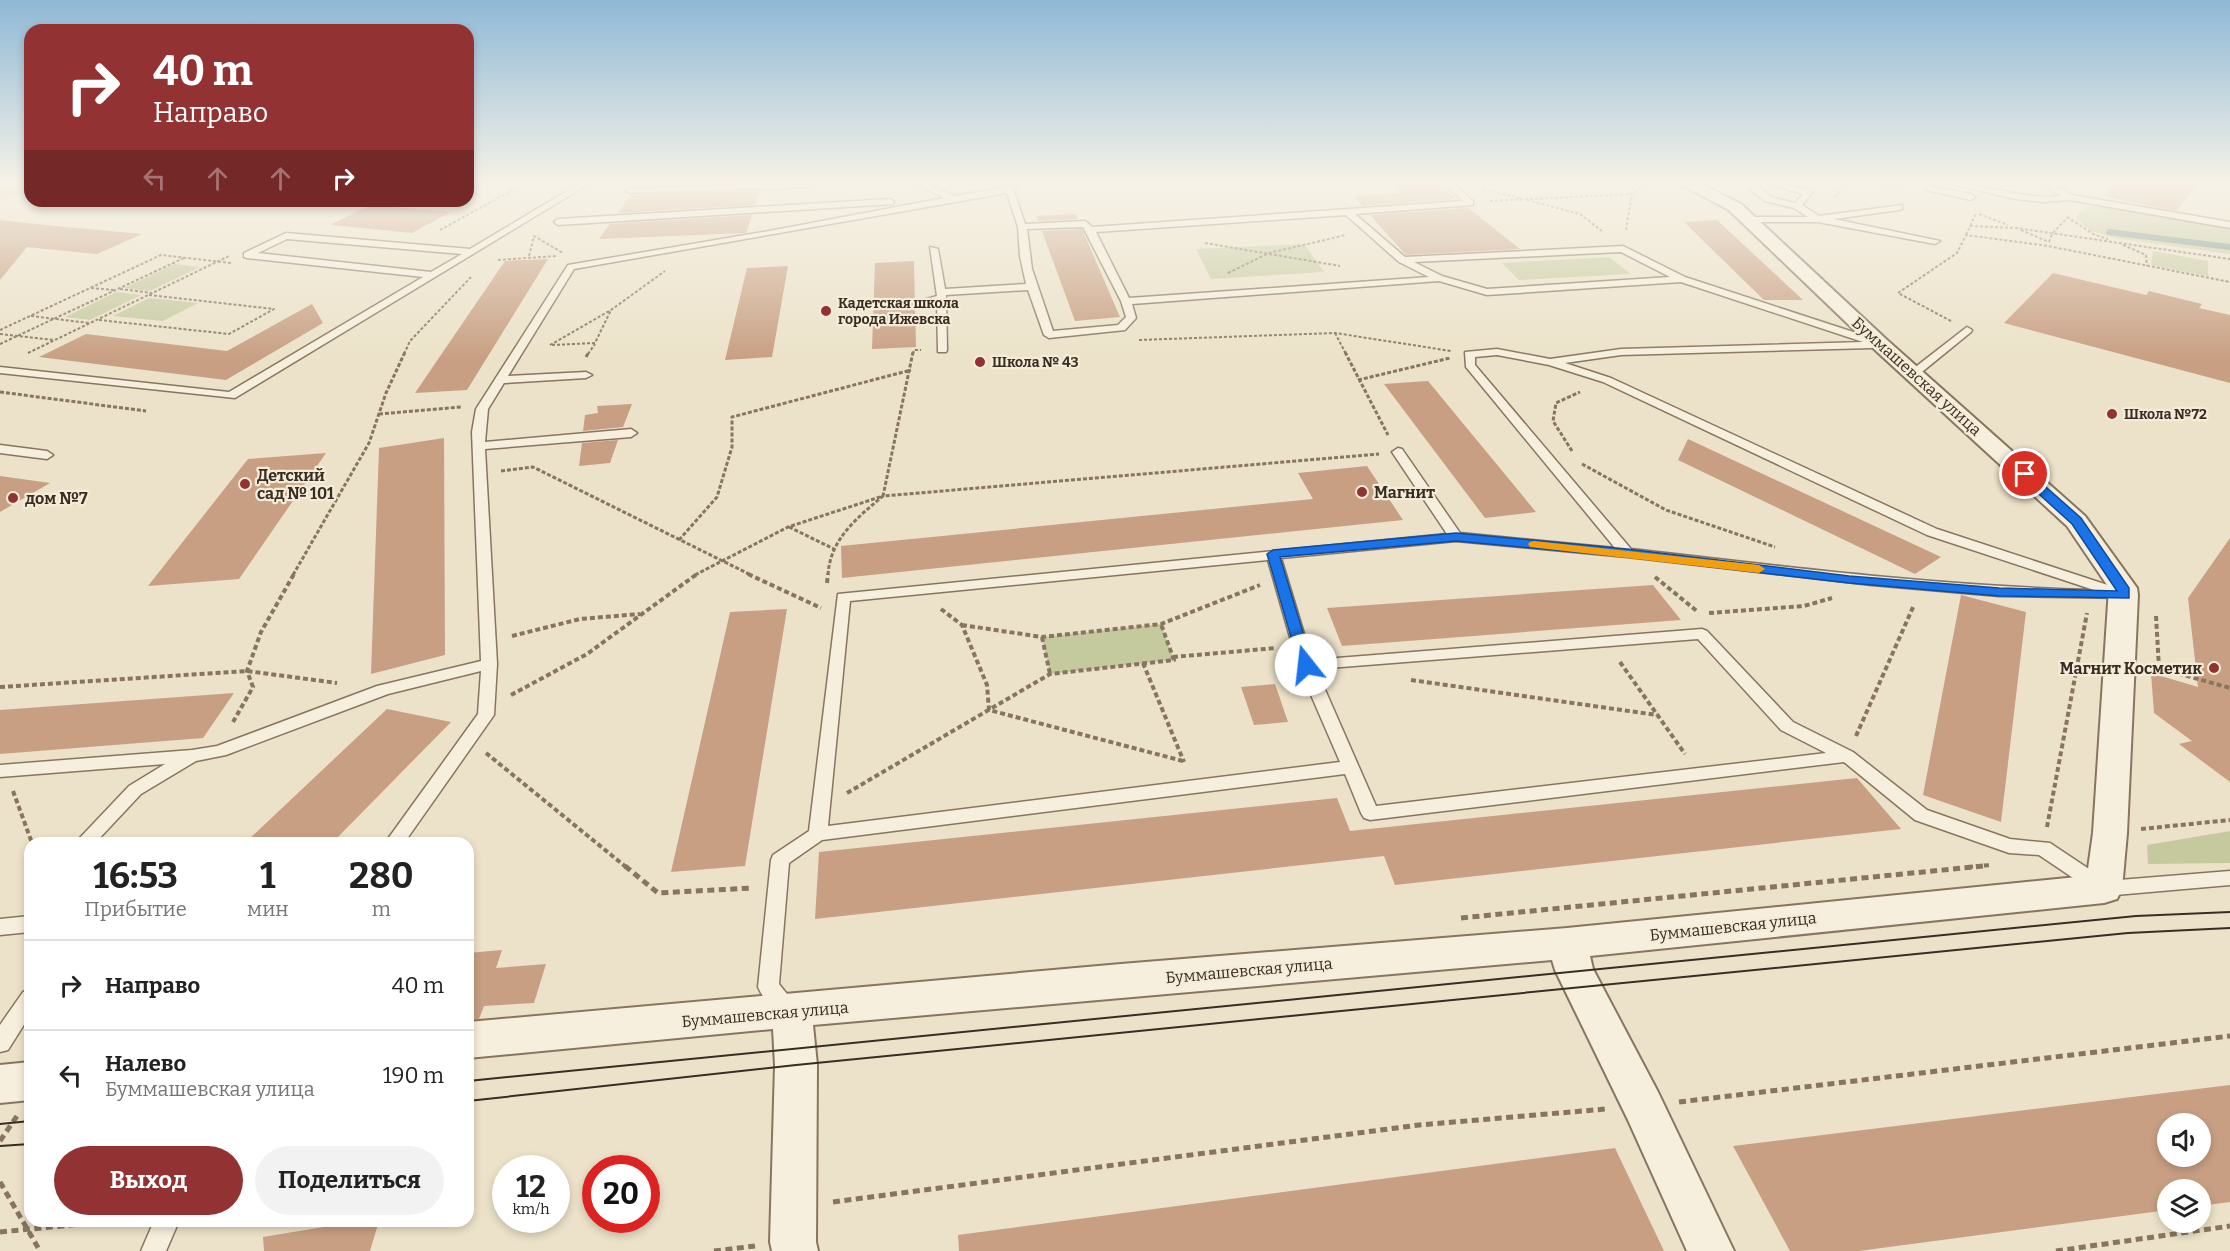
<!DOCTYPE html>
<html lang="ru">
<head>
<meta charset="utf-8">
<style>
	:root { --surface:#fff; --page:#f2f2f2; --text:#222; --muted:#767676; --line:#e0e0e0; --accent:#933233 }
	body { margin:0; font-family:Bitter,serif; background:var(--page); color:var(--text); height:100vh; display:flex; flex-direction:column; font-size:22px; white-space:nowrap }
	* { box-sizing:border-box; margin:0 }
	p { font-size:20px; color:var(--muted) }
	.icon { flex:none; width:33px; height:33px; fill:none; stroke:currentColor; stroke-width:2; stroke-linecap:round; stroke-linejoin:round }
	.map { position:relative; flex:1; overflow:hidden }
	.details { position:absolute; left:24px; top:837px; width:450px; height:390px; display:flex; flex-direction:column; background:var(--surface); border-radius:18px; box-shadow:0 3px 9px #0003 }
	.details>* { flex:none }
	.banner { position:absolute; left:24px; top:24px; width:450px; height:183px; border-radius:18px; box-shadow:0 3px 9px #0003; background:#933233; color:#fff; overflow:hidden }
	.fabs { position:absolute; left:2157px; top:1113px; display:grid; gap:12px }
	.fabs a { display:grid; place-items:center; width:54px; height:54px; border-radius:50%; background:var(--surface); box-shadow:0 3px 9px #0003; font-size:30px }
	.speed { position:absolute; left:492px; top:1155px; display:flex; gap:12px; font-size:30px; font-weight:700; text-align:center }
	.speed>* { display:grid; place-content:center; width:78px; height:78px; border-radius:50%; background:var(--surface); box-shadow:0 3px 9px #0003; line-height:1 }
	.speed small { font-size:15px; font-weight:400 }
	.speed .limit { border:9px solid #d22; background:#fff; color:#111 }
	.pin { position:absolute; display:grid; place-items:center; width:51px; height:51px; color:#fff; margin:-26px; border:3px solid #fff; border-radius:50%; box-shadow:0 2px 6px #0007 }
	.me { position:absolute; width:66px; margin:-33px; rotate:344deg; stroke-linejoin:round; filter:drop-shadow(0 0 4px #0008) }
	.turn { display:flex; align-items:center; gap:21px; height:126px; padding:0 30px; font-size:27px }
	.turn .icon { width:78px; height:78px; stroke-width:2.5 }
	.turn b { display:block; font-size:42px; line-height:51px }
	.lanes { display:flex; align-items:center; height:57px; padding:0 30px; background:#0003; justify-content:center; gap:30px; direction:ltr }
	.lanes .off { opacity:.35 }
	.eta { display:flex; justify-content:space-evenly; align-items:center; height:102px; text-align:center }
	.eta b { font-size:36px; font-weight:700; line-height:42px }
	.action { display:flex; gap:12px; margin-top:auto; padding:12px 30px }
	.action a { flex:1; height:69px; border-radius:36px; background:var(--accent); color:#fff; font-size:24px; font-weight:700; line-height:69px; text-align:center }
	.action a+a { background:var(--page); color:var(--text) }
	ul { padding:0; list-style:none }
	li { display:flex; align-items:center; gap:18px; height:90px; padding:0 30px; border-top:2px solid var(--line) }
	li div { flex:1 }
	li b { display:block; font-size:22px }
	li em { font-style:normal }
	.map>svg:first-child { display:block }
	.green { fill:#c5ca9e }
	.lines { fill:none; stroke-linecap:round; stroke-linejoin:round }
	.stream { stroke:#718f88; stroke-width:6 }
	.building { fill:#c89f82; fill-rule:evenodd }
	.service-casing { stroke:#88755f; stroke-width:3 }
	.minor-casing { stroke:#88755f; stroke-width:4 }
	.path-far3 { stroke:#88755f; stroke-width:2; stroke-dasharray:3 2; stroke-linecap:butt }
	.path-far2 { stroke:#88755f; stroke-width:3; stroke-dasharray:4 2; stroke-linecap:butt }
	.path-far1 { stroke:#88755f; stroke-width:4; stroke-dasharray:5 3; stroke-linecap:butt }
	.path { stroke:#88755f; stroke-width:5; stroke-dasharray:7 4.5; stroke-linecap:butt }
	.service { fill:#f7efdd; fill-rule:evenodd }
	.minor { fill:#f7efdd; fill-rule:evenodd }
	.tram { stroke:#392d21; stroke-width:2 }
	.route { fill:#1a73e8; stroke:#114b97; stroke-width:1.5 }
	.slow { fill:#f59e0b }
	.poi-dot { fill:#933233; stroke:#f4ecd9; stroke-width:2 }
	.labels { text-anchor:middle; stroke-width:4.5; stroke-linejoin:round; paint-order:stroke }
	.far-poi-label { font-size:14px; font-weight:bold; fill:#392d21; stroke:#f4ecd9; text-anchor:start }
	.street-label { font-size:16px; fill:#392d21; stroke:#f4ecd9 }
	.poi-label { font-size:16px; font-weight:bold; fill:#392d21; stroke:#f4ecd9; text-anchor:start }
</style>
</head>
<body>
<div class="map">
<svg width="2230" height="1251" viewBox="0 0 2230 1251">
	<rect width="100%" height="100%" fill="#ece2c9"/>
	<path class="green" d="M0 185H30V190L0 201Z
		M2086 207H2117L2230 227V254L2114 238 2091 231 2077 219 2078 214Z
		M1304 244 1324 272 1211 279 1196 249Z
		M2153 251 2208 261V276L2151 265Z
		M1609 257 1631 274 1519 280 1502 263Z
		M175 264 200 267 150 291 124 288Z
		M116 292 141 295 90 320 65 317Z
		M149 298 198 303 163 321 113 316Z
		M1161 624 1174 660 1050 674 1042 637Z
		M2230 831V863L2148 864 2147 845Z"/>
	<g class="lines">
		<path class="stream" d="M2109 232 2230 247"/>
	</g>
	<path class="building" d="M1393 185H1439L1457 199 1362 206 1354 196 1403 193Z
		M2108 185H2198L2176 211 2107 197Z
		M760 191 755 205 618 213 631 195Z
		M371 205 451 212 412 233 330 225Z
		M1468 208 1520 249 1406 255 1370 215Z
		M1075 214 1078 219 1038 221 1036 216Z
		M752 215 746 233 599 239 610 224Z
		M0 220 45 225 142 234 97 254 27 247 0 280Z
		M1717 220 1803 300H1764L1684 222Z
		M1082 229 1085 236 1120 317 1075 321 1042 231Z
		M548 259 467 390 415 393 505 261Z
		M914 261 916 347 872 349 875 263Z
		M788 266 772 357 725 360 747 268Z
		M2053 273 2146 295 2149 291 2202 304 2199 308 2230 315V383L2004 323Z
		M312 304 323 323 226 380 39 357 86 334 227 351Z
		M1428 381 1536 512 1485 518 1384 384Z
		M632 404 623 427 583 431 585 415 598 413 597 406Z
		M444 438 445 655 371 674 379 448Z
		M1688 439 1941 557 1915 574 1678 460Z
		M618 440 610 463 579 466 582 443Z
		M326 453 239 579 148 586 248 459Z
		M1367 466 1403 520 842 578 841 546 1313 499 1298 473Z
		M0 476 50 483 0 512Z
		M2230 538V782L2179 744 2192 741 2154 713 2151 673 2198 687 2188 598Z
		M1653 585 1681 620 1342 646 1327 608Z
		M1961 595 2026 612 2001 822 1923 795Z
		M787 609 745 866 671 872 730 612Z
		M1275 684 1288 722 1254 725 1241 687Z
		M234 693 203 738 0 754V710Z
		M387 709 451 722 332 843H245Z
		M1857 778 1901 829 1395 885 1384 856 815 919 819 852 1337 798 1350 831Z
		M502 950 496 968 546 964 534 1003 484 1006 479 1019 468 1020V953Z
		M2230 1085V1202L2200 1206V1190H2168V1210L1859 1251H1790L1733 1146ZM2168 1124H2200V1156H2168Z
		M1615 1148 1664 1251H959L958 1235Z
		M360 1221H379L370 1251H264L263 1237Z"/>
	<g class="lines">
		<defs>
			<path id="service" d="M577 185H587L235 398 0 373V367L229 392 423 277 247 258 244 257V253L286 233 470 249ZM287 239 462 254 431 272 258 253Z
				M732 185H816L812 187 629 193 625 191 629 189Z
				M918 185H929L954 196 1020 185 1014 191 1025 224 1085 221 1092 227 1463 201 1446 185H1455L1473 201V205L1355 214 1405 257 1623 246 1685 277 1884 342V346L1871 348 1621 355 1565 363 1611 378 1937 529 2129 592 2131 595 2129 598 1999 596 1872 585 1627 557 1456 541 1281 558 1312 660 1702 629 1707 631 1793 722 1853 752 1927 810 2010 839 2050 843 2107 881 2230 871V885L2104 896 2097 894 2039 855 2009 853 1915 820 1844 762 1370 820 1364 818 1361 813 1345 774 822 840 789 863 779 984 799 1009 796 1015C781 1021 764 1001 758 987L771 860 773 855 809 831 838 594 1447 534 1392 452 1398 448 1402 449 1460 533 1615 548 1466 367 1465 352 1497 349 1550 359 1621 349 1863 342 1681 282 1487 295 1439 281 1132 304 1136 318 1125 330 1049 338 1044 335 1028 290 946 295 947 350 946 352H938L937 302 928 303 923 300 937 296 930 247 938 249 945 289 1026 284 1020 256 1018 227 1007 193 574 269 508 376 586 372 592 375 586 378 504 383 488 409 485 442 631 429 637 433 631 437 485 449 497 664 494 715 404 843H385L478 714 481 671 388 694 226 755 196 761 141 794 95 843H75L129 786 165 764 0 777V765L192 750 217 746 377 686 481 661 472 432 476 409 568 265 769 231 944 198ZM1346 215 1399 262 1429 277 1129 298 1096 232ZM1083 227 1121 301 1126 317 1118 325 1053 331 1032 269 1027 229ZM1621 252 1670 277 1487 289 1442 276 1414 262ZM1497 355 1549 365 1603 382 1927 535 2094 590C1938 586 1786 567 1631 549L1475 365V357ZM1268 560 1298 665 1340 762 828 826 850 601ZM1698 639 1781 730 1826 753 1376 806 1316 669Z
				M1750 185H1761L1759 187 1771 197 1795 203 1803 194 1773 185H1787L1811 191 1812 193 1802 205 1819 216 1902 205V209L1899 210 1834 219 1940 241 1935 244 1818 222H1746V218L1749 217H1808L1794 208 1765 201 1750 189Z
				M1956 185C1991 185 2025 200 2061 196L2043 185H2054L2072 195 2230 222V228L2070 200 2043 202 2015 199Z
				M1929 186 1971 194 1975 197 1971 200 1926 190V186Z
				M890 199 894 202 893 204 558 225 554 222 558 219Z
				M1967 327 1972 330 1971 332 1917 376H1909V372Z
				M0 445 47 451 53 455 47 459 0 453Z
				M30 916V932L0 935V919Z
				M30 989V1015L8 1050 0 1052V1025L23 992Z
				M154 1221H179L166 1251H141Z"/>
			<path id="minor" d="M1682 185H1703L1741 204 1887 340 2085 516 2137 588 2138 595 2127 833 2122 889 2117 899 2104 903 1590 956 1593 969 1658 1092 1734 1251H1687L1628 1120 1555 970 1552 960 813 1025 817 1065 816 1242 818 1251H772L770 1242 775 1065 773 1029 468 1058V1022L1121 964 1567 928 2087 876 2093 833 2109 588 2067 526 1873 348 1729 210Z
				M30 1062V1100L0 1103V1065Z"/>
		</defs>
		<use href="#service" class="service-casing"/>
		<use href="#minor" class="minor-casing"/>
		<path class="path-far3" d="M1885 185 1899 187
			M1483 189 1520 198
			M1835 197 1846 185
			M1527 200 1580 214 1602 231
			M1490 201 1632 194 1645 185
			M1979 214 2008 225
			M2067 217 2095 235 2108 239
			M1970 226 2016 228 2230 259
			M440 230 522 185
			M1626 230 1632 194
			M2021 230 2049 242
			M1966 235 1976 213
			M2049 242 2052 234 2068 217
			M1205 243 1340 266
			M2123 245 2146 255 2147 266
			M529 256 534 236 563 253
			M498 260 556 256
			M1228 273 1269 253 1346 235
			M91 288 114 290
			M120 289 152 293
			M31 316 89 323
			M99 320 229 334 274 309 149 295
			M1951 321 1898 293 1957 253 1966 235 2048 246 2230 282
			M0 330 161 255 231 263
			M1335 333 1346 354
			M0 334 54 340
			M1139 340 1335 333 1451 351
			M0 344 184 258
			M550 345 611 310 665 271
			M552 345 595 343 611 310
			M28 353 229 256
			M404 354 410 341 471 277
			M588 354 595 344
			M913 354 914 350H921"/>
		<path class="path-far2" d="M1345 352 1388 435
			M586 357 589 352
			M1358 380 1450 358
			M0 392 146 411
			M379 414 461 407
			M1572 451 1553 421 1556 403 1580 392
			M1582 464 1666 510 1775 547
			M501 471 533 467 751 575
			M789 527 834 549
			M679 540 717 497 732 447V417L911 370
			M293 575 369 443 386 393 405 352
			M695 575 788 527 883 496 913 352
			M828 575C830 539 857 518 883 496L1379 454"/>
		<path class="path-far1" d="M748 574 821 608
			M1655 577 1698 612
			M827 583 828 574
			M941 609 962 625 987 685 989 710 1183 761
			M1709 613 1804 606 1832 598
			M2156 616 2159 668 2230 688
			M962 625 1042 637 1161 624 1260 585
			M512 636 580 619 640 614
			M1042 637 1050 674
			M1173 657 1276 648
			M1620 662 1685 754
			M1143 663 1184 762
			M1411 680 1657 715
			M0 687 247 671 337 683
			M511 695 587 654 697 574
			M233 722 253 687 247 671 261 632 294 574
			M1856 736 1914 605
			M486 753 626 867
			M13 791 32 843
			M847 793 1050 674 1174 660 1161 624
			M2047 827 2087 613
			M2141 829 2230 820
			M1968 867 1991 865"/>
		<path class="path" d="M625 866 658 893 752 888
			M1461 918 1983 866
			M1679 1102 2230 1036
			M0 1141 17 1116
			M0 1182 40 1251
			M833 1202 1419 1125 1606 1109
			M0 1232 113 1221
			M714 1251 755 1246
			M2056 1251 2230 1226"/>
		<use href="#service" class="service"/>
		<use href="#minor" class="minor"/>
		<path class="tram" d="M468 1081 2136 916 2230 912
			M468 1101 796 1065 2128 933 2230 928
			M0 1124 30 1121
			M0 1146 30 1144"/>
	</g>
	<linearGradient id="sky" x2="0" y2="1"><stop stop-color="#8fb9d6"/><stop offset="0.51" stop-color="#f6f2e7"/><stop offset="1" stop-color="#f6f2e7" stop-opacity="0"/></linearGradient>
	<rect width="2230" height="360" fill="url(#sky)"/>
	<path class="route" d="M2025 471 2029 472 2081 518 2129 588V598L1999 596 1849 583 1627 557 1456 541 1280 557 1313 665 1306 670 1299 665 1267 554 1273 550 1456 533 1627 549 1849 576 1999 588 2117 591 2072 524 2020 477 2019 474Z"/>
	<path class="slow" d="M1534 541 1759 565 1765 569 1759 573 1530 547 1528 544 1530 542Z"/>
	<g class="poi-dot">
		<circle cx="826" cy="311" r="6"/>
		<circle cx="980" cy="362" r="6"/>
		<circle cx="2112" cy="414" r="6"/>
		<circle cx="245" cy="484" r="6"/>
		<circle cx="1362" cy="492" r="6"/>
		<circle cx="13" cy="498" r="6"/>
		<circle cx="2214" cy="668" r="6"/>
	</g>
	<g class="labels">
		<g class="far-poi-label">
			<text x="838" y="308">Кадетская школа<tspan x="838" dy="16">города Ижевска</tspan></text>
			<text x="992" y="367">Школа № 43</text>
			<text x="2124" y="419">Школа №72</text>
		</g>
		<g class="street-label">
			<text transform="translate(1917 376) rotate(42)" y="6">Буммашевская улица</text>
			<text transform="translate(1733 926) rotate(-6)" y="6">Буммашевская улица</text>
			<text transform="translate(1249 970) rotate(-5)" y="6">Буммашевская улица</text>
			<text transform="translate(765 1014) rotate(-5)" y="6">Буммашевская улица</text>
		</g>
		<g class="poi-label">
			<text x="257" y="481">Детский<tspan x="257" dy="18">сад № 101</tspan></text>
			<text x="1374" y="498">Магнит</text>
			<text x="25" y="504">дом №7</text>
			<text x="2202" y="674" text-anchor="end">Магнит Косметик</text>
		</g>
	</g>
</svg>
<div class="fabs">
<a><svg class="icon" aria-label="sound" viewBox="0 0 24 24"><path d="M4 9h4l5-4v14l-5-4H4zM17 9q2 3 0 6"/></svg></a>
<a><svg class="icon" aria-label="layers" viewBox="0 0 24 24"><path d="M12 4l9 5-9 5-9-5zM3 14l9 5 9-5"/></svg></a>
</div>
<div class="speed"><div>12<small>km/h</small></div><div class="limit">20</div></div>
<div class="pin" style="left:2025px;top:474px;background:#d93025"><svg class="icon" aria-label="arrive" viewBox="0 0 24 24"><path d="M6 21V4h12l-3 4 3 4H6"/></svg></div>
<svg class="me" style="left:1306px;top:665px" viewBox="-20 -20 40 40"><circle r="19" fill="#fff"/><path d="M0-13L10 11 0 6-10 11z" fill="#1a73e8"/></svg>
<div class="banner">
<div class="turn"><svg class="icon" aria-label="right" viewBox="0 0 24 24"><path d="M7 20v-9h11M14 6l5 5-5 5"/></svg><div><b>40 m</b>Направо</div></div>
<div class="lanes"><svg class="icon off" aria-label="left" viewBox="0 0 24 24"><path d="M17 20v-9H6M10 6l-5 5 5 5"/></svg><svg class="icon off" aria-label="ahead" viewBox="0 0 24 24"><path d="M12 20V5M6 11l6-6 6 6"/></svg><svg class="icon off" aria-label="ahead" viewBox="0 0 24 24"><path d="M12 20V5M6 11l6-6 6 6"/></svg><svg class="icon" aria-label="right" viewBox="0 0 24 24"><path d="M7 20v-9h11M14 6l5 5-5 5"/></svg></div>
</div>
<section class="details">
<div class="eta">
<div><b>16:53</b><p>Прибытие</p></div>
<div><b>1</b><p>мин</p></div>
<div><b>280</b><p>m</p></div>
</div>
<ul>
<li><svg class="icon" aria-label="right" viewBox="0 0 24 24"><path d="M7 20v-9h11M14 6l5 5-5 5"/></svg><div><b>Направо</b></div><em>40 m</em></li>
<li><svg class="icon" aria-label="left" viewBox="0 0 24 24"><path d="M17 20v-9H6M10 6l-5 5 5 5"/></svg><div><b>Налево</b><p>Буммашевская улица</p></div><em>190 m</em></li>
</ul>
<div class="action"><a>Выход</a><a>Поделиться</a></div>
</section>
</div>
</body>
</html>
